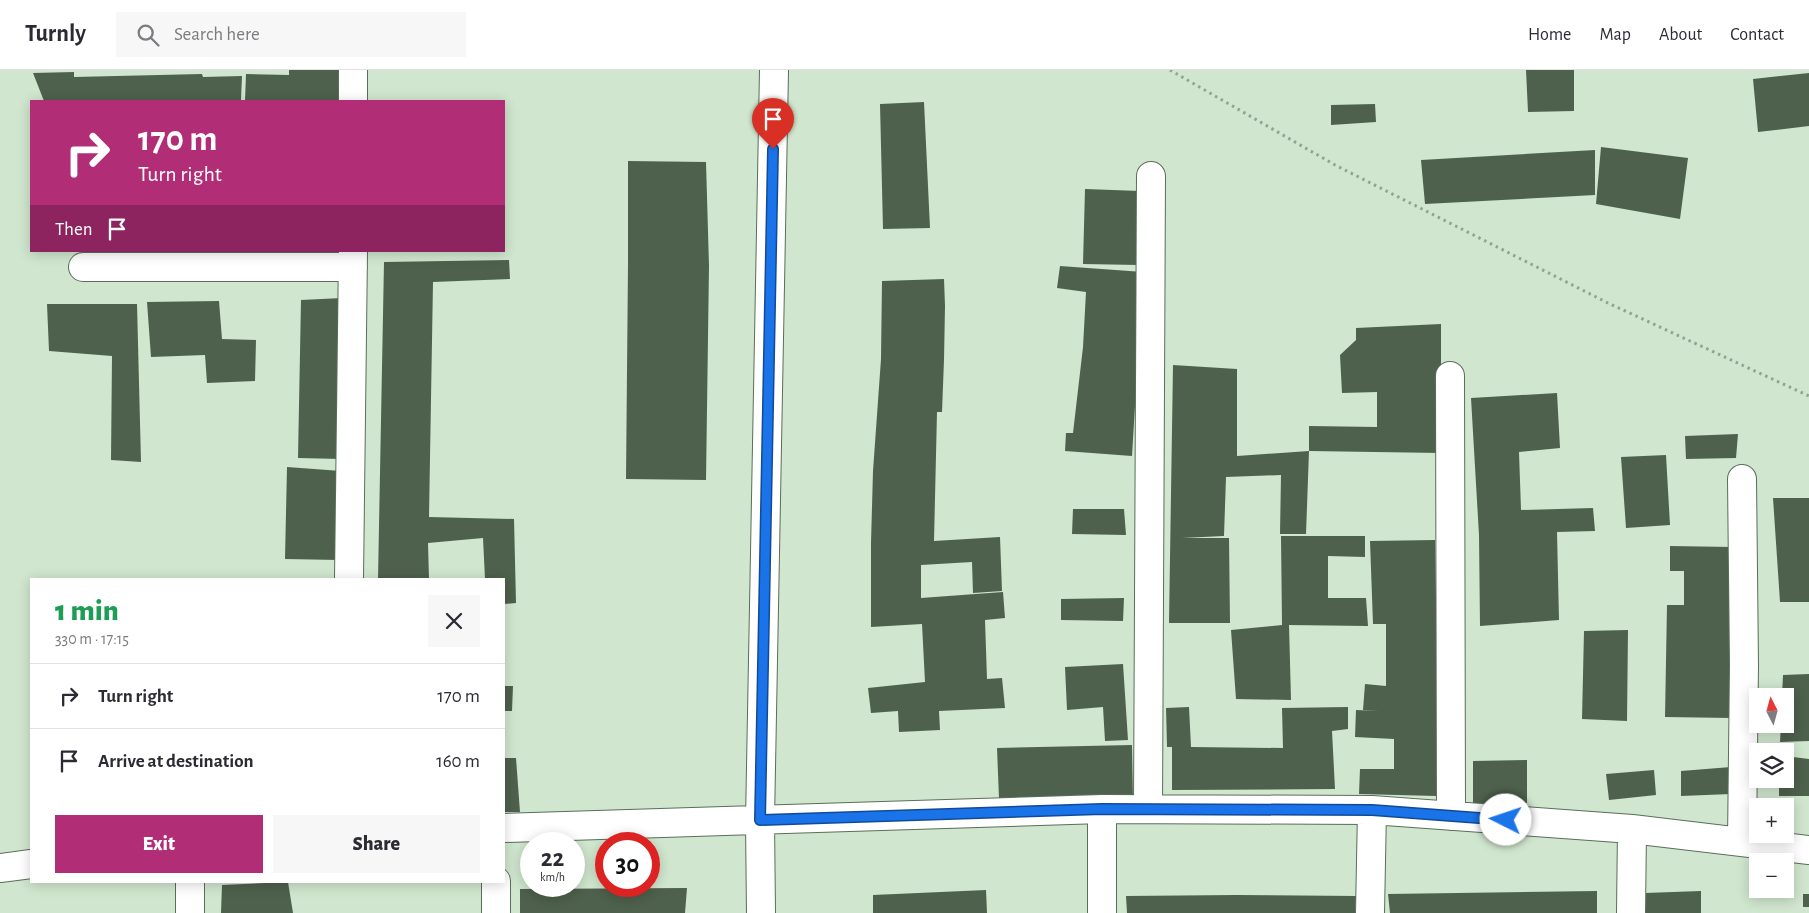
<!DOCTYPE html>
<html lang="en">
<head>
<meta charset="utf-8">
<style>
	:root { --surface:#fff; --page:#f7f7f7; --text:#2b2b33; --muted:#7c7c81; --line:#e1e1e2; --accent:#b12e77 }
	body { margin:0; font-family:"Alegreya Sans",sans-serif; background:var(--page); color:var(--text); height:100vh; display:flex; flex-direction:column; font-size:19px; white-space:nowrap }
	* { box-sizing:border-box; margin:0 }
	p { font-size:16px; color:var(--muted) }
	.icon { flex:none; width:28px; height:28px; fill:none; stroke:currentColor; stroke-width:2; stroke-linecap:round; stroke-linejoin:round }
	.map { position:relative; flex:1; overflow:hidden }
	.panel { position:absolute; left:30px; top:508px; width:475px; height:305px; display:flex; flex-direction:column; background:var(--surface); border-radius:0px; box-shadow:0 2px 12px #0003 }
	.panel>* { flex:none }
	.guide { position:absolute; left:30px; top:30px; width:475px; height:152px; border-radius:0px; box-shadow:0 2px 12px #0003; background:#b12e77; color:#fff; overflow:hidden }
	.needle { width:32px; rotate:354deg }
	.tools { position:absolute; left:1749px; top:618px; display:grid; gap:10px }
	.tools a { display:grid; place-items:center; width:45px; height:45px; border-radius:0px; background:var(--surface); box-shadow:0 2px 12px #0003; font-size:25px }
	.speed { position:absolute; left:520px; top:762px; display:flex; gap:10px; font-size:25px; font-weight:700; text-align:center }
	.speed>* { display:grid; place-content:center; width:65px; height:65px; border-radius:50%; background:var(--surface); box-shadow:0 2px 12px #0003; line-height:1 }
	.speed small { font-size:12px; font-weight:400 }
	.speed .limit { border:8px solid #d22; background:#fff; color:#111 }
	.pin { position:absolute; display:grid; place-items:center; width:42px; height:42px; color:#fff; margin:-51px -21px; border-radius:50% 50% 50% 0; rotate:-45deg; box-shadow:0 0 5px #0007 }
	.pin .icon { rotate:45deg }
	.me { position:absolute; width:55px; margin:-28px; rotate:274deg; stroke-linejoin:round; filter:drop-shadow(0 0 4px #0008) }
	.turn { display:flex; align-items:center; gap:18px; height:105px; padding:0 25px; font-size:22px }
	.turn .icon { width:65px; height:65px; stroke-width:2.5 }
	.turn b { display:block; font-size:35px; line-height:42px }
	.then { display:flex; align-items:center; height:48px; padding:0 25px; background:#0003; gap:10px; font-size:19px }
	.round { display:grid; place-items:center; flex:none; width:52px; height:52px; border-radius:0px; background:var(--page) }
	.summary { display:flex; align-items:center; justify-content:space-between; height:85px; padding:0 25px }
	h1 { font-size:30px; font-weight:800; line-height:38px; color:#1e9e55 }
	.cta { display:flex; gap:10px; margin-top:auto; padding:10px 25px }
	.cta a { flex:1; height:58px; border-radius:0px; background:var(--accent); color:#fff; font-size:20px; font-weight:800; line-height:58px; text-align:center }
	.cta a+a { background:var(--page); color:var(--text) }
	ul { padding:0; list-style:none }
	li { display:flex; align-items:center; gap:15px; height:65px; padding:0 25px; border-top:1px solid var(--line) }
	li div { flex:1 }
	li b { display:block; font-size:19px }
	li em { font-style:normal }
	header { display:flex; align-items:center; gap:30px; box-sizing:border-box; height:70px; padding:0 25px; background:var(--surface); border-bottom:1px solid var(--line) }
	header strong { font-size:24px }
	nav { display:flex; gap:28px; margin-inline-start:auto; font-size:18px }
	.search { width:350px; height:45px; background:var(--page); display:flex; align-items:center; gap:12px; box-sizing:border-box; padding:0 18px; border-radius:0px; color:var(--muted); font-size:19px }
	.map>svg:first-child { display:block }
	.building { fill:#4e614c }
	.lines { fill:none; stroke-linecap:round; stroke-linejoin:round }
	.street-casing { stroke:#5a6e59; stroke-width:30 }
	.path { stroke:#92a491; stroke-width:3; stroke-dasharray:2.5 4; stroke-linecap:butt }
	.street { stroke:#fff; stroke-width:28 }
	.route-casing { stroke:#114b97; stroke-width:12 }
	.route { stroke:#1a73e8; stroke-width:9 }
</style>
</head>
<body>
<header>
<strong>Turnly</strong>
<div class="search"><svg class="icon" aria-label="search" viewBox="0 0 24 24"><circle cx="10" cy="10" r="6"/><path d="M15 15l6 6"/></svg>Search here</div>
<nav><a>Home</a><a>Map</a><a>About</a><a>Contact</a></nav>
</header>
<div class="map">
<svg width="1809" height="843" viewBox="0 0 1809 843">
	<rect width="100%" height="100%" fill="#d0e6ce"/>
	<path class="building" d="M289 0H351L350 31H245L246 4 289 5Z
		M1526 0H1574V41L1528 42Z
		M74 2V7L202 4 203 7 242 6 241 30 211 31H44L33 3Z
		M1809 3V56L1758 62 1753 9Z
		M924 32 930 158 883 159 880 34Z
		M1375 34 1376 52 1331 55V35Z
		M1601 77 1688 88 1680 149 1596 134Z
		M1595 80V125L1425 134 1421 90Z
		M628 91 706 92 709 196 706 410 626 409 628 194Z
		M1085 119 1140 121 1139 195 1083 194Z
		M509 190 510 209 433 212 429 447 514 449 516 533 504 534V509H485L483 468 428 473 429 509H378L384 192Z
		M1060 196 1143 202 1132 386 1065 381 1066 363H1073L1083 277 1086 222 1057 218Z
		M944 209 945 236 944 290 942 342H937L934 471 1000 467 1002 521 973 523 972 492 921 495V528L1003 522 1005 548 985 550 987 609 1002 608 1005 638 939 641 940 660 899 662 898 641 871 643 868 618 925 612 922 554 871 557V473L873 401 881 289 882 211Z
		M342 228 341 389 298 388 301 230Z
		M219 231 222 269 256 270 255 311 207 313 205 285 151 287 147 232Z
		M47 234H137L141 392 111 390 112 286 49 281Z
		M1441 254V383L1309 381V356L1377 357V322L1342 323 1340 285 1356 270V258Z
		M1173 295 1237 299V386L1309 381 1306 464H1280L1281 405 1226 407 1224 466 1182 468H1229L1230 553H1169Z
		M1557 323 1560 378 1519 382 1521 440 1593 438 1595 461 1557 462 1559 550 1480 556 1479 465 1471 328Z
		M1738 364 1736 388 1686 389 1685 366Z
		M1666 385 1670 455 1626 458 1621 387Z
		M287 397 341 401 339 490 285 489Z
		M1773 428H1809V532H1780Z
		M1073 439H1124L1126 465 1072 464Z
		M1281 466H1365V487L1328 486V528H1366L1368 556 1289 555 1291 630 1236 629 1231 560 1282 555Z
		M1435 470 1438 642 1436 726 1359 724 1360 699H1394V669L1355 667 1356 640 1379 641 1363 640 1365 614 1386 616V554H1373L1370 471Z
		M1670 476 1732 477 1731 648 1665 647 1667 535H1684V501H1670Z
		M1124 528 1123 551 1061 550V529Z
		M1628 560 1627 651 1582 649 1584 561Z
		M1123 594 1128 670 1105 671 1103 637 1067 640 1065 597Z
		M1809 604V671L1780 672 1781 654H1785V626H1782L1783 605Z
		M504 616H513L512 641H504Z
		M1189 637 1191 677 1283 678 1282 638 1348 637V659L1332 661 1335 719 1172 720V677H1167L1166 638Z
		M1132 675 1133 730 999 728 997 678Z
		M1785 686 1809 689V726H1779V709H1785Z
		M504 688H516L520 742H504Z
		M1527 690V733H1473V691Z
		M1731 697V724L1681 726V701Z
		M1654 700 1656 725 1609 730 1606 704Z
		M288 812 293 843H221L222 815Z
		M687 818 685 843H520V819Z
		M986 820 987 843H873V825Z
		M1597 821V843H1390L1388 824Z
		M1701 821V843H1645V823Z
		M1803 824H1809V837H1803Z
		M1236 825 1356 826 1355 843H1127L1126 826Z"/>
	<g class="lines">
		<defs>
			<path id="street" d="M353 0V31
				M83 197H353
				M1450 306 1451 746
				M1742 409 1744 595 1742 772
				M349 509 353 181
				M1148 739 1151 106
				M504 758 1102 739 1372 740 1632 759 1809 780
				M0 798 31 794
				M190 811V843
				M496 843V811
				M761 843 760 751 774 0
				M1102 843V739
				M1370 843 1372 740
				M1631 843 1632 759"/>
		</defs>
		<use href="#street" class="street-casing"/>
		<path class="path" d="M1170 0 1335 95 1608 233 1809 326"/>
		<use href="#street" class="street"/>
	</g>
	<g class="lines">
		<defs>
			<path id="route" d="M773 79 760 750 1102 739 1372 740 1506 750"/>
		</defs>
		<use href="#route" class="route-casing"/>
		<use href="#route" class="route"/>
	</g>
</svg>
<div class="tools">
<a><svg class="needle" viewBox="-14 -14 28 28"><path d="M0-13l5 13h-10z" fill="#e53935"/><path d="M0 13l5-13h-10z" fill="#7c7c81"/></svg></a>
<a><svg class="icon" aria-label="layers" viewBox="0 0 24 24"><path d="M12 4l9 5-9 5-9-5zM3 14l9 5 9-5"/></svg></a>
<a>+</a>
<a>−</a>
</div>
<div class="speed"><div>22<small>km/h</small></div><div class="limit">30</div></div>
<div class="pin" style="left:773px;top:79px;background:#d93025"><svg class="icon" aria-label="arrive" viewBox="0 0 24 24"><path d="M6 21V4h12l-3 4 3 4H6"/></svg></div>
<svg class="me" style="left:1506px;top:750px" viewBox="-20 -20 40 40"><circle r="19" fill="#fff"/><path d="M0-13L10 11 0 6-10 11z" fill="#1a73e8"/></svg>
<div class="guide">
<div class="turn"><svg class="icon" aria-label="right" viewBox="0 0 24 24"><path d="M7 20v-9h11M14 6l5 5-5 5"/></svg><div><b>170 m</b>Turn right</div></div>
<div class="then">Then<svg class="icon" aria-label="arrive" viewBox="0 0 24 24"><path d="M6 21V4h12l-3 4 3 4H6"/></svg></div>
</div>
<section class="panel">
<div class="summary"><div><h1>1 min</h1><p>330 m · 17:15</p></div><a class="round"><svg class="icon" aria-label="close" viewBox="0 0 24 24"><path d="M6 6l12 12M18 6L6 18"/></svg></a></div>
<ul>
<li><svg class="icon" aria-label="right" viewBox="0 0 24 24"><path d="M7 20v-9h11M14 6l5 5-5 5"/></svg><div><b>Turn right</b></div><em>170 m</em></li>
<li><svg class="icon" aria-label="arrive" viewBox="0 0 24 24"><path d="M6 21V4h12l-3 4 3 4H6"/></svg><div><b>Arrive at destination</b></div><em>160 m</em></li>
</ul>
<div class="cta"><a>Exit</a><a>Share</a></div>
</section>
</div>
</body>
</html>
